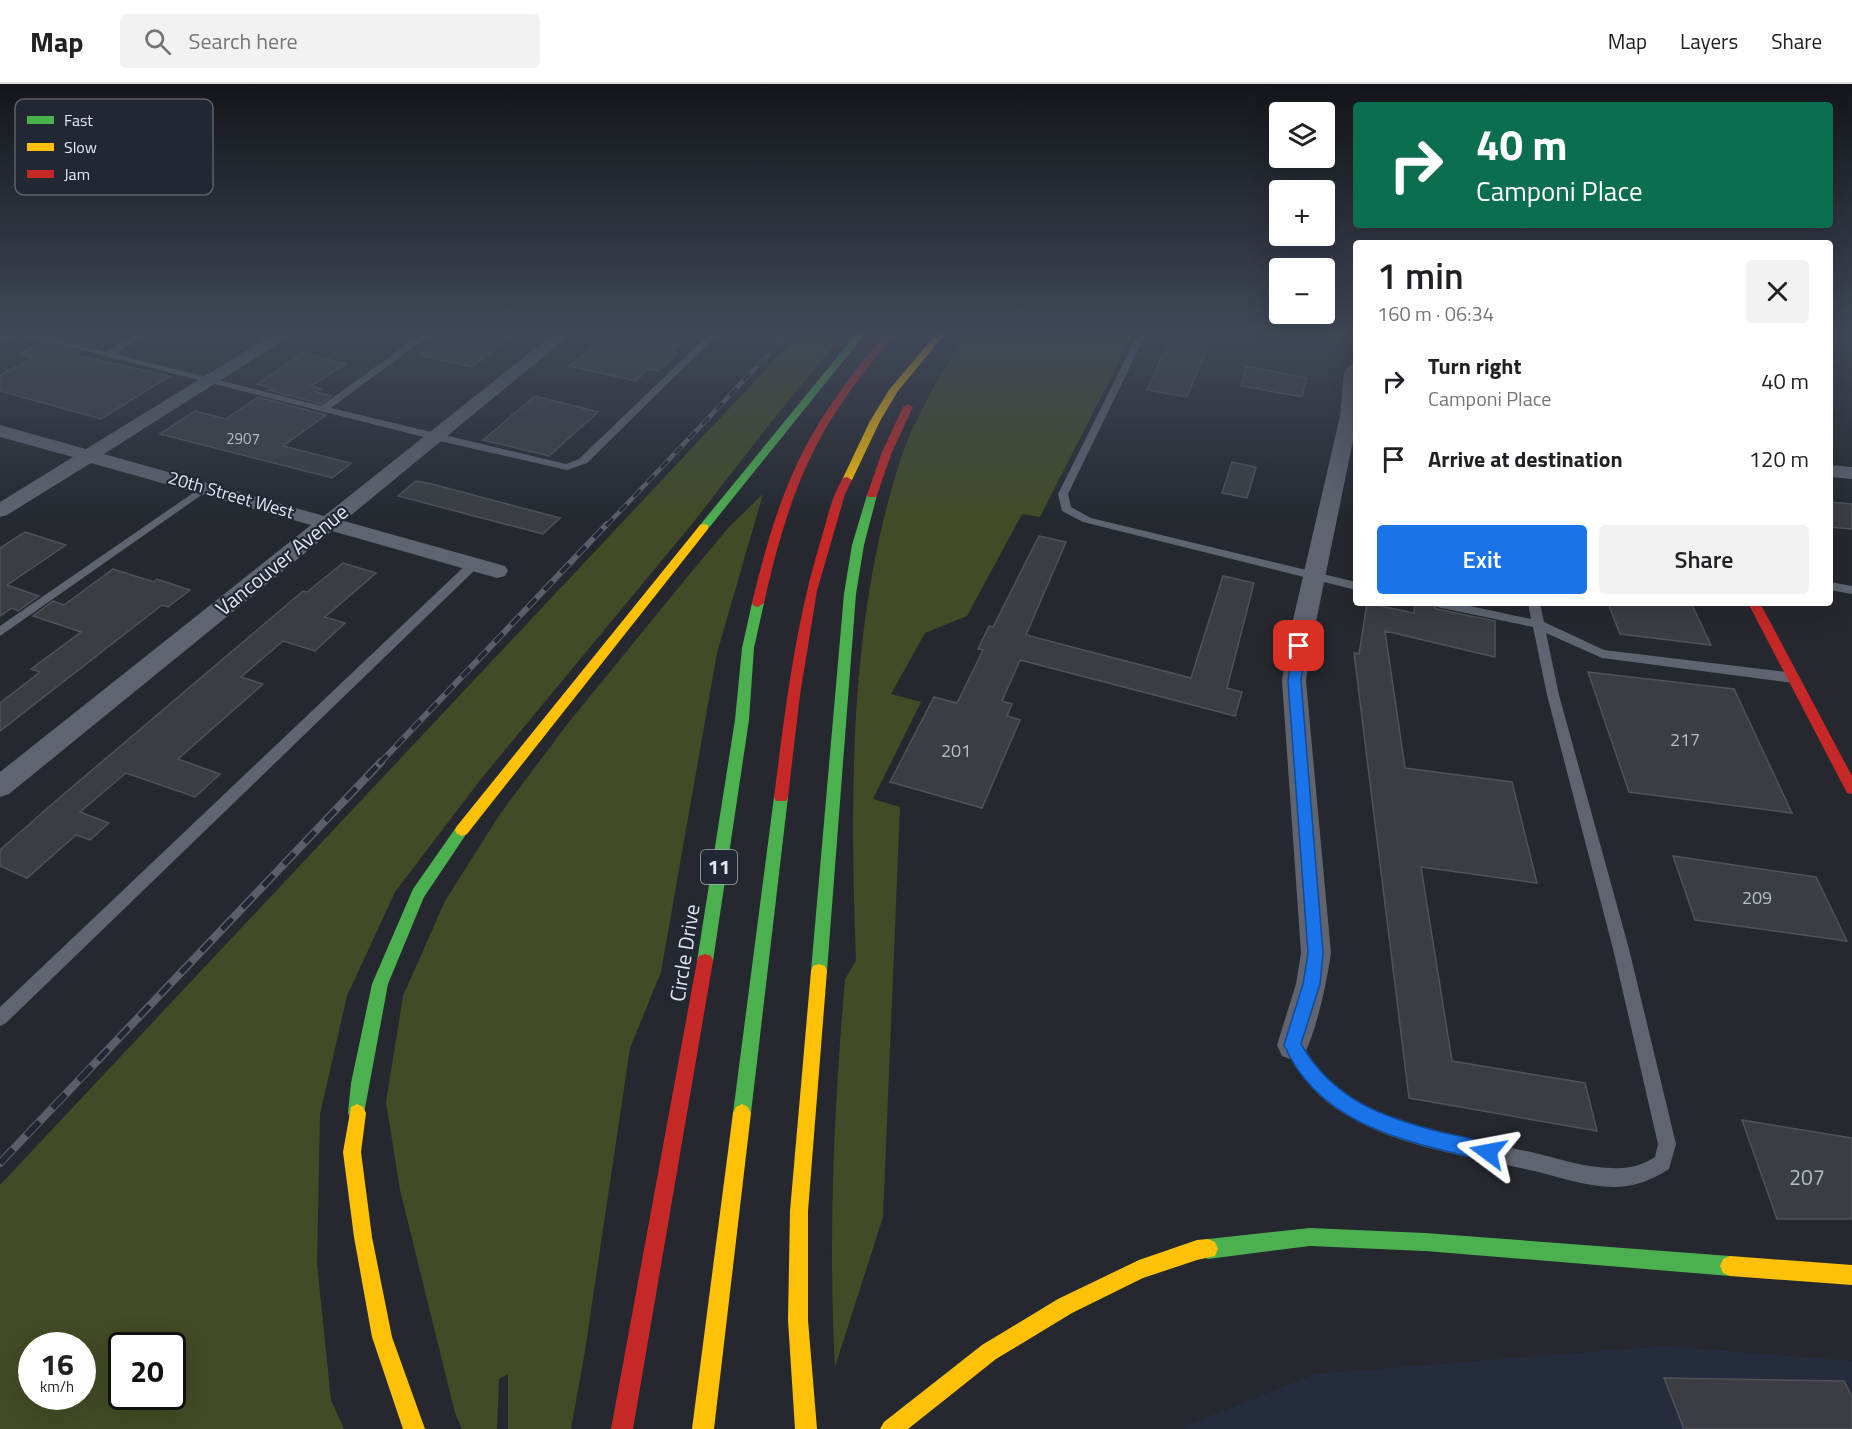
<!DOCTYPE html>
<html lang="en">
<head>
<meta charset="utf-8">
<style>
	:root { --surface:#fff; --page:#f2f2f2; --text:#202124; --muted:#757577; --line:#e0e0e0; --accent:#1a73e8 }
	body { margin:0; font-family:"Titillium Web",sans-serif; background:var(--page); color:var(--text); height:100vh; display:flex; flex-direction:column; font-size:22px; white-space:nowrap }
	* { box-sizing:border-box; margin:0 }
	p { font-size:20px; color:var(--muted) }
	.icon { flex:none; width:33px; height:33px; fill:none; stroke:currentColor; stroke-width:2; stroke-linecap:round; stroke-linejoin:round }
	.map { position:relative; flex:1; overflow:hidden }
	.drawer { position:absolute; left:1353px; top:156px; width:480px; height:366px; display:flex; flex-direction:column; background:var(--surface); border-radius:6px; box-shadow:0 6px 24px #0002 }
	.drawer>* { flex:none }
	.top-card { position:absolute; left:1353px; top:18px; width:480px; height:126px; border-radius:6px; box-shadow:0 6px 24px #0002; background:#0b6e4f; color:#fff; overflow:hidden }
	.fabs { position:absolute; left:1269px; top:18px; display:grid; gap:12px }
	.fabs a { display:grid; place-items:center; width:66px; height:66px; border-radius:6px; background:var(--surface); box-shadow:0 6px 24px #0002; font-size:30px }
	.speed { position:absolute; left:18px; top:1248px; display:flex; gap:12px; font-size:30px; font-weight:700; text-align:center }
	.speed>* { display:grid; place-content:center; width:78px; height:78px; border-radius:50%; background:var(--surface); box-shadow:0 6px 24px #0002; line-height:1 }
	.speed small { font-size:15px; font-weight:400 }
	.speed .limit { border:3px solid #111; border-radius:9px; background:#fff; color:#111 }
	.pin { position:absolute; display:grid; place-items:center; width:51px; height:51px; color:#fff; margin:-26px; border-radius:12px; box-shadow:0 3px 9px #0006 }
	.me { position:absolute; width:66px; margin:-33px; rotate:283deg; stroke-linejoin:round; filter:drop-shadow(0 0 4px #0008) }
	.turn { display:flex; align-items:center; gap:21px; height:126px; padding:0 24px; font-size:27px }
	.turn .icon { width:78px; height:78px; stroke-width:2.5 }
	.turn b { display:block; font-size:42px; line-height:51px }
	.round { display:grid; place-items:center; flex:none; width:63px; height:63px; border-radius:6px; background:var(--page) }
	.overview { display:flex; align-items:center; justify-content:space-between; height:102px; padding:0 24px }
	h1 { font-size:36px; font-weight:600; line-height:45px }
	.action { display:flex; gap:12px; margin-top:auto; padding:12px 24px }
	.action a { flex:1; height:69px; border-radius:6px; background:var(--accent); color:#fff; font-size:24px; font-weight:600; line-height:69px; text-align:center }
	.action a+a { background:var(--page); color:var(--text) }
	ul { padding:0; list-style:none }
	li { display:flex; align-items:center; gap:18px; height:78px; padding:0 24px }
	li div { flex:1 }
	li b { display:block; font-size:22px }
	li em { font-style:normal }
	header { display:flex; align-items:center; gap:36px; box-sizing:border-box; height:84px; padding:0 30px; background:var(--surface); border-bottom:2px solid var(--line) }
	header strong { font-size:28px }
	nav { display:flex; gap:33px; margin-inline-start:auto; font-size:21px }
	.search { width:420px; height:54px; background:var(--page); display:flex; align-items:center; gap:15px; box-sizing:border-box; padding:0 21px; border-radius:6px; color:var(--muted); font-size:22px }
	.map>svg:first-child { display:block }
	.built { fill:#252c3d }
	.green { fill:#424b25; fill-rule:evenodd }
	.building { fill:#3a3d42; stroke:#505259; stroke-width:1.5 }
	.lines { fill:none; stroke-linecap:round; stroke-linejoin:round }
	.lane { fill:#5f6470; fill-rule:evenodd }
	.street { fill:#5f6470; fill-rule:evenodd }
	.fast { fill:#4caf50; fill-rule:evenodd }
	.slow { fill:#ffc107; fill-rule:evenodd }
	.jam { fill:#c62828; fill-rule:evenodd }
	.rail-far3-casing { stroke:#5c5f69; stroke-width:4.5 }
	.rail-far2-casing { stroke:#5c5f69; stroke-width:6 }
	.rail-far1-casing { stroke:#5c5f69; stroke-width:8 }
	.rail-casing { stroke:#5c5f69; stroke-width:8 }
	.rail-far3 { stroke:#212733; stroke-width:3; stroke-dasharray:10; stroke-linecap:butt }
	.rail-far2 { stroke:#212733; stroke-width:4; stroke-dasharray:12; stroke-linecap:butt }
	.rail-far1 { stroke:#212733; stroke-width:5; stroke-dasharray:15; stroke-linecap:butt }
	.rail { stroke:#212733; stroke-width:6; stroke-dasharray:19; stroke-linecap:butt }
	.route { fill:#1a73e8; stroke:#114b97; stroke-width:1.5 }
	.labels { text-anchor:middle; stroke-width:4.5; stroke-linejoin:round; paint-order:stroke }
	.far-number-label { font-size:15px; fill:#b8bcc3 }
	.far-street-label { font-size:18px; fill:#e2e6ee; stroke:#212733 }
	.number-label { font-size:18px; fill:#b8bcc3 }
	.shield { fill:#212733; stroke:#a8adb6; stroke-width:1.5 }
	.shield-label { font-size:20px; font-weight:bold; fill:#e2e6ee }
	.street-label { font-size:21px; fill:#e2e6ee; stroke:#212733 }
	.near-number-label { font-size:21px; fill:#b8bcc3 }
	.key { fill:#212733; stroke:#5b606b; stroke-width:1.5 }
	.key-label { font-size:16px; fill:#e2e6ee }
</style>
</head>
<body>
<header>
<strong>Map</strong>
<div class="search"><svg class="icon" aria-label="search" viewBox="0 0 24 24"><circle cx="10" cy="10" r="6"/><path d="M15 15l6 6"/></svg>Search here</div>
<nav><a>Map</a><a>Layers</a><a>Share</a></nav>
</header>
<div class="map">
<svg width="1852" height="1345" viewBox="0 0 1852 1345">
	<rect width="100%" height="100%" fill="#25282f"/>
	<path class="built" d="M1664 1262 1852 1277V1345H1178L1315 1290Z"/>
	<path class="green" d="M799 250H843L772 337 692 440 481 695 395 808 347 912 320 1030 317 1180 331 1316 344 1345H0V1101ZM32 1262H82V1312H32ZM122 1262H172V1312H122Z
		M966 250H1133L1040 433 1022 430 967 532 925 549 891 610 921 618 873 715 900 723 883 1133 835 1283C828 1154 834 1024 845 895L856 877C850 718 849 547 895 393 910 341 937 295 966 250Z
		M763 410 717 569 661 888 630 964 585 1267 571 1345H508V1290L499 1295 497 1345H462L455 1329 400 1106 386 1018 403 912 445 817 500 730 569 638 688 492 729 443Z"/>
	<path class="building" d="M56 250H71L100 257 91 262 52 252Z
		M447 250H515L472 283 419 271Z
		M607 250H690L671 268 678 269 658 287 648 285 636 297 569 282Z
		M1171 252 1201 258 1200 261 1208 262 1187 313 1147 306Z
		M41 258 80 268 75 271 170 292 101 335 0 307V291L34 274 19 270Z
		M303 269 346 280 311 302 321 305 316 308 332 312 321 320 268 306 272 304 257 300Z
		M1246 282 1307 294 1302 313 1241 302Z
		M535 312 598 328 549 372 483 356Z
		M258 313 326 331 283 362 351 379 332 394 160 350 195 327 226 335Z
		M1232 378 1256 383 1247 414 1222 409Z
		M416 397 432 400 560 434 543 450 398 412Z
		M1830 418 1852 420V445L1830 443Z
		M25 448 66 461 7 501 39 512 18 527 12 524 0 532V464Z
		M1039 452 1066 458 1026 551 1191 594 1223 492 1254 499 1227 604 1242 608 1235 632 1020 576 1002 617 1012 620 1007 632 1020 636 982 724 890 698 934 613 957 619 983 566 978 565 989 542 993 543Z
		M343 479 376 489 325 533 345 539 315 567 283 557 241 593 263 600 178 675 220 690 195 713 126 689 80 728 109 739 90 756 76 751 27 794 0 782V766L51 721 303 507 307 508Z
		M113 485 154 498 157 495 190 506 168 523 162 521 0 647V619L40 588 31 585 81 548 33 532 53 517 64 521Z
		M1367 519H1381V522L1414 529 1415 519H1429L1437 525 1495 537V573L1385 547 1405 684 1512 698 1537 799 1421 783 1452 977 1585 999 1597 1047 1409 1014 1354 569 1359 570Z
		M1608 519H1691L1711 561 1620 550Z
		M1588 588 1734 605 1792 729 1629 708Z
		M1673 772 1816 793 1847 857 1695 836Z
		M1742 1036 1852 1054V1135H1777Z
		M1664 1294 1844 1297 1852 1313V1345H1684Z"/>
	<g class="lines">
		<path class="lane" d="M19 250H34L106 268 137 250H148L115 270 321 322 421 250H431L331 324 566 380 579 375 709 250H718L587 379 567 386 435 356Z
			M1138 250H1146L1068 410 1071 423 1091 434 1356 498V506L1083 438 1062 427 1058 410Z
			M206 400 210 401V405L0 552V542Z
			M474 476 478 477V483L6 939 0 942V923L470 477Z
			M1830 498 1852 502V510L1830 506Z
			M1431 519H1456L1531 535 1528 519H1540L1544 538 1604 566 1794 589 1800 594 1794 599 1602 574 1546 549 1559 611 1629 865 1676 1060 1669 1085C1652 1096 1634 1103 1614 1103 1586 1103 1560 1093 1534 1087 1466 1071 1394 1064 1335 1024 1313 1009 1295 985 1285 961L1287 955 1293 953 1299 955C1312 978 1327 999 1349 1013 1404 1047 1470 1055 1531 1068 1558 1074 1584 1084 1612 1084 1628 1085 1641 1082 1655 1073L1658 1060 1613 865 1547 611 1533 543 1437 523Z"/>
		<path class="street" d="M0 250H17L0 260Z
			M273 250H293L104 370 324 432 553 250H571L344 437 505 482 508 487 505 492 497 494 332 447 9 710 0 713V688L311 441 91 379 7 431 0 433V418L73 373 0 353V341L86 365Z
			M1356 280V342L1311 562 1306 597 1331 869C1326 903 1318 940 1304 972L1293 976 1282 972 1277 961 1296 900 1301 869 1282 597 1287 562 1340 332 1344 289 1350 281Z
			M1830 381 1852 383V395L1830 393Z"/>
		<path class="fast" d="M856 250H865L708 445H700V441Z
			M872 408 877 411 864 461 856 510 827 887 825 892 819 894 813 892 811 887 844 510 852 461 867 411Z
			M758 515 764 519 754 564 749 636 713 877 711 882 705 884 699 882 697 877 735 636 742 564 752 519Z
			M781 707 786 709 788 713 751 1029 748 1035 742 1038 736 1035 733 1029 774 713 776 709Z
			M462 740 467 742 469 746 424 813 388 900 363 1035 357 1038 351 1035 348 1029 351 999 372 900 413 805 457 742Z
			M1310 1144 1425 1149 1730 1172 1737 1175 1740 1182 1737 1189 1730 1192 1425 1167 1310 1162 1208 1175 1201 1172 1198 1165 1201 1158 1208 1155Z"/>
		<path class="slow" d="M936 250H945L898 307 880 337 852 396 847 399 843 398 842 396 870 337 889 306Z
			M704 440 708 441V445L467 750 462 752 457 750 455 746 457 742 700 441Z
			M819 880 825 882 827 887 808 1127V1236L817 1345H795L788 1236 790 1127 811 887 813 882Z
			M357 1020 363 1023 366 1029 361 1068 372 1153 392 1253 425 1345H403L372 1253 354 1153 343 1068 351 1023Z
			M742 1020 748 1023 751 1029 714 1345H692L733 1029 736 1023Z
			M1208 1155 1215 1158 1218 1165 1215 1172 1197 1176 1143 1194 1072 1229 996 1275 908 1345H880L884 1338 982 1261 1058 1215 1139 1176 1197 1156Z
			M1730 1172 1852 1181V1201L1730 1192 1723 1189 1720 1182 1723 1175Z"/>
		<path class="jam" d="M884 250H893C869 283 842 314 822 351 793 403 777 461 764 519L758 523 754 522 752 519C766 461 782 403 812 351 832 315 859 282 884 250Z
			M908 320 913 323 892 368 877 411 876 413H868L867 411 882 368 903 323Z
			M847 393 852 396 845 410 817 507 800 611 788 713 786 717H776L774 713C785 628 795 541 820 459 827 437 831 413 843 394Z
			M1748 519H1760L1852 692V710L1847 709Z
			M705 870 711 872 713 877 633 1345H611L697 877 699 872Z"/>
		<defs>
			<path id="rail-far3" d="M606 442 788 250"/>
			<path id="rail-far2" d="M379 680 607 440"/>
			<path id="rail-far1" d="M98 976 381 678"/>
			<path id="rail" d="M0 1079 99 975"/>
		</defs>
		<use href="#rail-far3" class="rail-far3-casing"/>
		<use href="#rail-far2" class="rail-far2-casing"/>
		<use href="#rail-far1" class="rail-far1-casing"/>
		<use href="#rail" class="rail-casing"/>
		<use href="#rail-far3" class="rail-far3"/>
		<use href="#rail-far2" class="rail-far2"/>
		<use href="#rail-far1" class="rail-far1"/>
		<use href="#rail" class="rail"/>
	</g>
	<linearGradient id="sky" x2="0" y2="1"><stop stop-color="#14161a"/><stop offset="0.57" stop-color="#404858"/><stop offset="1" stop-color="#404858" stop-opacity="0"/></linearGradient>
	<rect width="1852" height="438" fill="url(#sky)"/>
	<path class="route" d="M1299 558 1305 562 1301 597 1323 869 1320 900 1301 960C1333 1015 1381 1033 1441 1048 1458 1052 1477 1055 1494 1062L1497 1068 1494 1075 1488 1077C1409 1058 1320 1043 1284 961L1303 900 1308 869 1288 597 1293 562Z"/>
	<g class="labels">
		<g class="far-number-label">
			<text x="243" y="360">2907</text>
		</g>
		<g class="far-street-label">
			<text transform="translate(231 411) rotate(16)" y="6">20th Street West</text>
		</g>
		<g class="number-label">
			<text x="1685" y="662">217</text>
			<text x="956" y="673">201</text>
			<text x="1757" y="820">209</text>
		</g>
		<rect class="shield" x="701" y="766" width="36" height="34" rx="4.5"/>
		<g class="shield-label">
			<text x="719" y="790">11</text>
		</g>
		<g class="street-label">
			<text transform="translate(282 476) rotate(-39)" y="7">Vancouver Avenue</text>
			<text transform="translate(685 869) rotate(-81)" y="7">Circle Drive</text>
		</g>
		<g class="near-number-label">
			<text x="1807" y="1101">207</text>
		</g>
	</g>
	<rect x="15" y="15" width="198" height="96" rx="9" class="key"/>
	<rect x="27" y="32" width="27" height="8" fill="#4caf50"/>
	<rect x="27" y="59" width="27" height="8" fill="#ffc107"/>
	<rect x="27" y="86" width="27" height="8" fill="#c62828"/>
	<g class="key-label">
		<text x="64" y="42">Fast</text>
		<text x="64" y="69">Slow</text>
		<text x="64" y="96">Jam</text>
	</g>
</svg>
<div class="fabs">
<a><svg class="icon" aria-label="layers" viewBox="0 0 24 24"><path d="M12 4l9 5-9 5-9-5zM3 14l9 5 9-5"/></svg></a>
<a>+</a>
<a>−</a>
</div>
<div class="speed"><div>16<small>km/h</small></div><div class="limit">20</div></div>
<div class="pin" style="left:1299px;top:562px;background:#d93025"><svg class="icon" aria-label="arrive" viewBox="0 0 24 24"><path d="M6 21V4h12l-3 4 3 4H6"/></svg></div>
<svg class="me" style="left:1488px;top:1068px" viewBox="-20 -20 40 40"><path d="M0-17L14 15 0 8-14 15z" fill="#1a73e8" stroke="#fff" stroke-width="4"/></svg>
<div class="top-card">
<div class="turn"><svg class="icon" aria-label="right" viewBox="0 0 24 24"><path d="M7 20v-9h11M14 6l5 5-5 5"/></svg><div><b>40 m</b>Camponi Place</div></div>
</div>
<section class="drawer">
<div class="overview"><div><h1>1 min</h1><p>160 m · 06:34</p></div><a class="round"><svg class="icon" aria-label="close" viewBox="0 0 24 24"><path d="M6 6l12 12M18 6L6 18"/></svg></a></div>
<ul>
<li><svg class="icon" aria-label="right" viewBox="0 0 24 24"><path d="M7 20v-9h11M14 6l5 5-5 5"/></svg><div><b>Turn right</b><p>Camponi Place</p></div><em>40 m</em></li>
<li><svg class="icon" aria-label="arrive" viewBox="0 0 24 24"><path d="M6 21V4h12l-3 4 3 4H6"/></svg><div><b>Arrive at destination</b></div><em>120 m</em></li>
</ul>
<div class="action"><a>Exit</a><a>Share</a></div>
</section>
</div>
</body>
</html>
